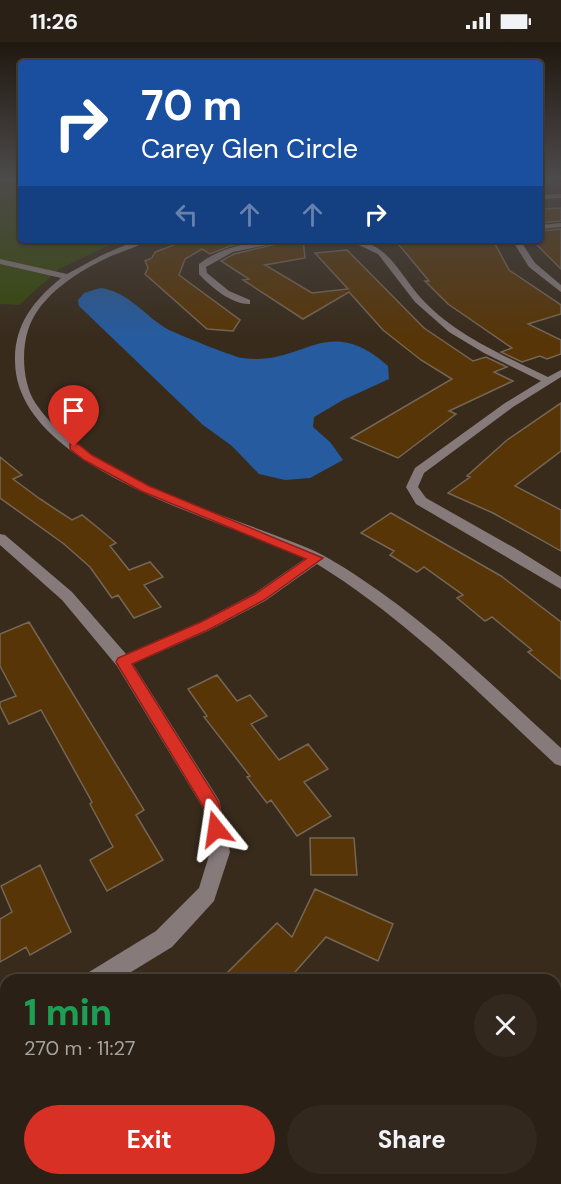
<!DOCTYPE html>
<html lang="en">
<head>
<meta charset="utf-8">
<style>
	:root { --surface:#2a2015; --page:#32281e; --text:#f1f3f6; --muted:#a5a3a0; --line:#463e34; --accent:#d93025 }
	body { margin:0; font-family:"DM Sans",sans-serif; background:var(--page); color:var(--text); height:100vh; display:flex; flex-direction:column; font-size:22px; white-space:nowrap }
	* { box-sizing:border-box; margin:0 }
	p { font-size:20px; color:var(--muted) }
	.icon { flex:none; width:33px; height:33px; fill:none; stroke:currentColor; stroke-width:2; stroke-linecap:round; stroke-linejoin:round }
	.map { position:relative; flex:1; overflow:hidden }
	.panel { position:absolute; left:0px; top:932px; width:561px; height:212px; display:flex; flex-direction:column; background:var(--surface); border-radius:18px 18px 0 0; box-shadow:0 2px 4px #0004,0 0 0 2px var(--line) }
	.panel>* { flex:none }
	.hud { position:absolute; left:18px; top:18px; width:525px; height:183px; border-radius:6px; box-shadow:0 2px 4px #0004,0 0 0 2px var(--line); background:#1a4fa0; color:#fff; overflow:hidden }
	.pin { position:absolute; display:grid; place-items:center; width:51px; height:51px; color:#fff; margin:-62px -26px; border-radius:50% 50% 50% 0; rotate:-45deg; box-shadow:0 0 6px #0007 }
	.pin .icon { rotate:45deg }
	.me { position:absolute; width:66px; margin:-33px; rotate:345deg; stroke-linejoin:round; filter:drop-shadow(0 0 4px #0008) }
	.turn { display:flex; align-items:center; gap:21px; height:126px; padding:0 24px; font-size:27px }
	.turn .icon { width:78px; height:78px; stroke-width:2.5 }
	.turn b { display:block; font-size:42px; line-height:51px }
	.lanes { display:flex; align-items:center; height:57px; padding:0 24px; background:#0003; justify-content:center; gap:30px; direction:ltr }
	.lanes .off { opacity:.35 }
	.round { display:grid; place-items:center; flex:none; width:63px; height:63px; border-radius:32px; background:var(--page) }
	.headline { display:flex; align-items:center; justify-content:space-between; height:102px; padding:0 24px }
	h1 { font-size:36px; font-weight:800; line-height:45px; color:#1e9e55 }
	.cta { display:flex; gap:12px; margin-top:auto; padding:12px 24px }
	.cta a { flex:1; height:69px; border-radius:36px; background:var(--accent); color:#fff; font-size:24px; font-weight:800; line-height:69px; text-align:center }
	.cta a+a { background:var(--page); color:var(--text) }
	.status { display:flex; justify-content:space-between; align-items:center; height:42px; padding:0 30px; background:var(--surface); direction:ltr }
	.status svg { height:16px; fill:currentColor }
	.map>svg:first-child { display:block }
	.green { fill:#354908 }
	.water { fill:#265c9f }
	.building { fill:#573507; stroke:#756655; stroke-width:1.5 }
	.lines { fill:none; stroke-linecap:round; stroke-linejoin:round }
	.minor { fill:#867a7b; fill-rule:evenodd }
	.route { fill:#d93025; stroke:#8d1f18; stroke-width:1.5 }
</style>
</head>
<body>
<div class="status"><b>11:26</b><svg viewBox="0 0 49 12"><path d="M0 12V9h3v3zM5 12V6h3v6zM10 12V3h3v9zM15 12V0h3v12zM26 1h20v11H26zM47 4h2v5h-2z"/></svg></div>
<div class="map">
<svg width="561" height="1142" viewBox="0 0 561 1142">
	<rect width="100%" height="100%" fill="#382b1c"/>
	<path class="green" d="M0 136H21V198H120L59 227 19 263 0 262Z"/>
	<path class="water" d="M100 246C129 249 145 275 169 288 180 293 231 314 242 316 304 325 326 269 388 324L389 337 343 358 314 375 313 385 330 400 343 418 310 436 285 438 259 432 232 404 203 383 79 264 78 258 84 251Z"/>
	<path class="building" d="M561 166V179L540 181V167Z
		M561 187V227L532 198H540V189Z
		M187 198H255L230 204 210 212 202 207 185 217 179 233 240 278 233 289 207 287 145 232 148 226 145 219 152 216 155 210Z
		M293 198H303L305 216 265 223 312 251 348 247 315 211 347 208 424 286 473 319 486 315 507 325 494 330 513 339 449 369 456 372 398 416 351 396 452 337 421 318 383 288 349 250 303 277 243 238 249 237 221 219 234 212Z
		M395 198H493L509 228 561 263V272L528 282 561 298V312L547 317 540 314 522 320 501 310 512 306 448 262 425 239H429Z
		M561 361V409L515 444 561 468V509L493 471 448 451 470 435 467 434 507 398Z
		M0 415 22 433 13 437 40 457 72 478 82 473 97 485 116 501 110 504 129 528 150 520 163 535 144 543 161 565 134 576 118 553 112 556 90 525 64 502 0 456Z
		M391 471 501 534 561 580V637L528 610 532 608 492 575 485 579 457 556 463 553 424 525 417 530 390 513 394 509 361 491Z
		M29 580 144 768 136 773 163 818 107 849 90 818 113 805 90 762 92 760 41 668 9 682 0 664V660L16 654 0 624V592Z
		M217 633 237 659 250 653 267 674 251 682 279 718 308 702 328 727 304 740 331 774 297 794 271 758 267 761 247 735 250 734 204 675 207 674 188 647Z
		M310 796H354L357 833H311Z
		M40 823 71 890 30 913 26 905 0 920V877L12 870 1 844Z
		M315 847 393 882 378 919 326 895 288 938H220L277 881 292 895Z"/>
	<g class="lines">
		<path class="minor" d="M561 152V156L540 157V153Z
			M561 181V185L540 187V183Z
			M137 198H148C138 205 123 209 111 214 79 229 40 252 28 288 21 310 23 343 36 362 86 436 230 473 310 507 326 514 342 524 357 534 432 583 495 646 561 706V724L555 722C479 651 406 577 317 522L265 559 210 588 133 622 219 758 230 810 214 859 172 905 118 938H86L89 930 156 889 199 846 210 810 203 766 117 624 62 558 0 503V492L5 493 72 550 126 612 200 580 255 551 306 516C226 479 17 428 15 320 14 283 33 259 61 236L0 222V217L67 232 102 213Z
			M291 198 233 210 206 225 207 231 229 249 250 258V262C232 263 211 245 199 232V222C225 202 259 198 291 198Z
			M348 198C387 198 398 230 420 255 454 293 503 313 548 335L561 328V335L513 365 424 431 418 445 426 456 518 508 561 535V547L416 462 406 445 415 426 505 361 541 339 484 311 449 290 415 260 378 212Z
			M512 198H520L535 221 561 243V250L529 225Z
			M6 971V995L0 998V974Z"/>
	</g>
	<linearGradient id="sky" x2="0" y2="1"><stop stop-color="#1f180f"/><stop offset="0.46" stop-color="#4d4a4b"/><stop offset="1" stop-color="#4d4a4b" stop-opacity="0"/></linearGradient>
	<rect width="561" height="296" fill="url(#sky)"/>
	<path class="route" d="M70 402H78L92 413 149 444 323 516 264 558 210 587 132 622 218 759 225 787 222 793 216 795 210 793 204 766 116 620 118 616 201 580 255 552 306 517 141 449 84 418 70 407Z"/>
</svg>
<div class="pin" style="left:74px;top:405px;background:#d93025"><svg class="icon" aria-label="arrive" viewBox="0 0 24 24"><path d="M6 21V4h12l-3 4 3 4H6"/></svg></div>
<svg class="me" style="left:216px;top:787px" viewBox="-20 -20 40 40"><path d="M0-17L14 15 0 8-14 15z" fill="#d93025" stroke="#fff" stroke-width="4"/></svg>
<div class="hud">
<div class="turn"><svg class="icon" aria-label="right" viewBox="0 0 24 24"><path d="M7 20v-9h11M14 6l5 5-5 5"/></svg><div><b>70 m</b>Carey Glen Circle</div></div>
<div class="lanes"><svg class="icon off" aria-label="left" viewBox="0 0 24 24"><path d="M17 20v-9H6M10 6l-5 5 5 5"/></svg><svg class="icon off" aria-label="ahead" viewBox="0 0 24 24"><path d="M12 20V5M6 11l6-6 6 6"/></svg><svg class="icon off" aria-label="ahead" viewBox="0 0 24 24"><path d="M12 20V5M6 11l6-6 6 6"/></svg><svg class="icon" aria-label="right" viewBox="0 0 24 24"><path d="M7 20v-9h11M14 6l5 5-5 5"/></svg></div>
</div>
<section class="panel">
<div class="headline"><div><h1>1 min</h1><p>270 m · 11:27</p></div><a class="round"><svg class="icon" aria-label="close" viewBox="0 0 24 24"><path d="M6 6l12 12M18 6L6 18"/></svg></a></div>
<div class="cta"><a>Exit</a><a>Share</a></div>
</section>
</div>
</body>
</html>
